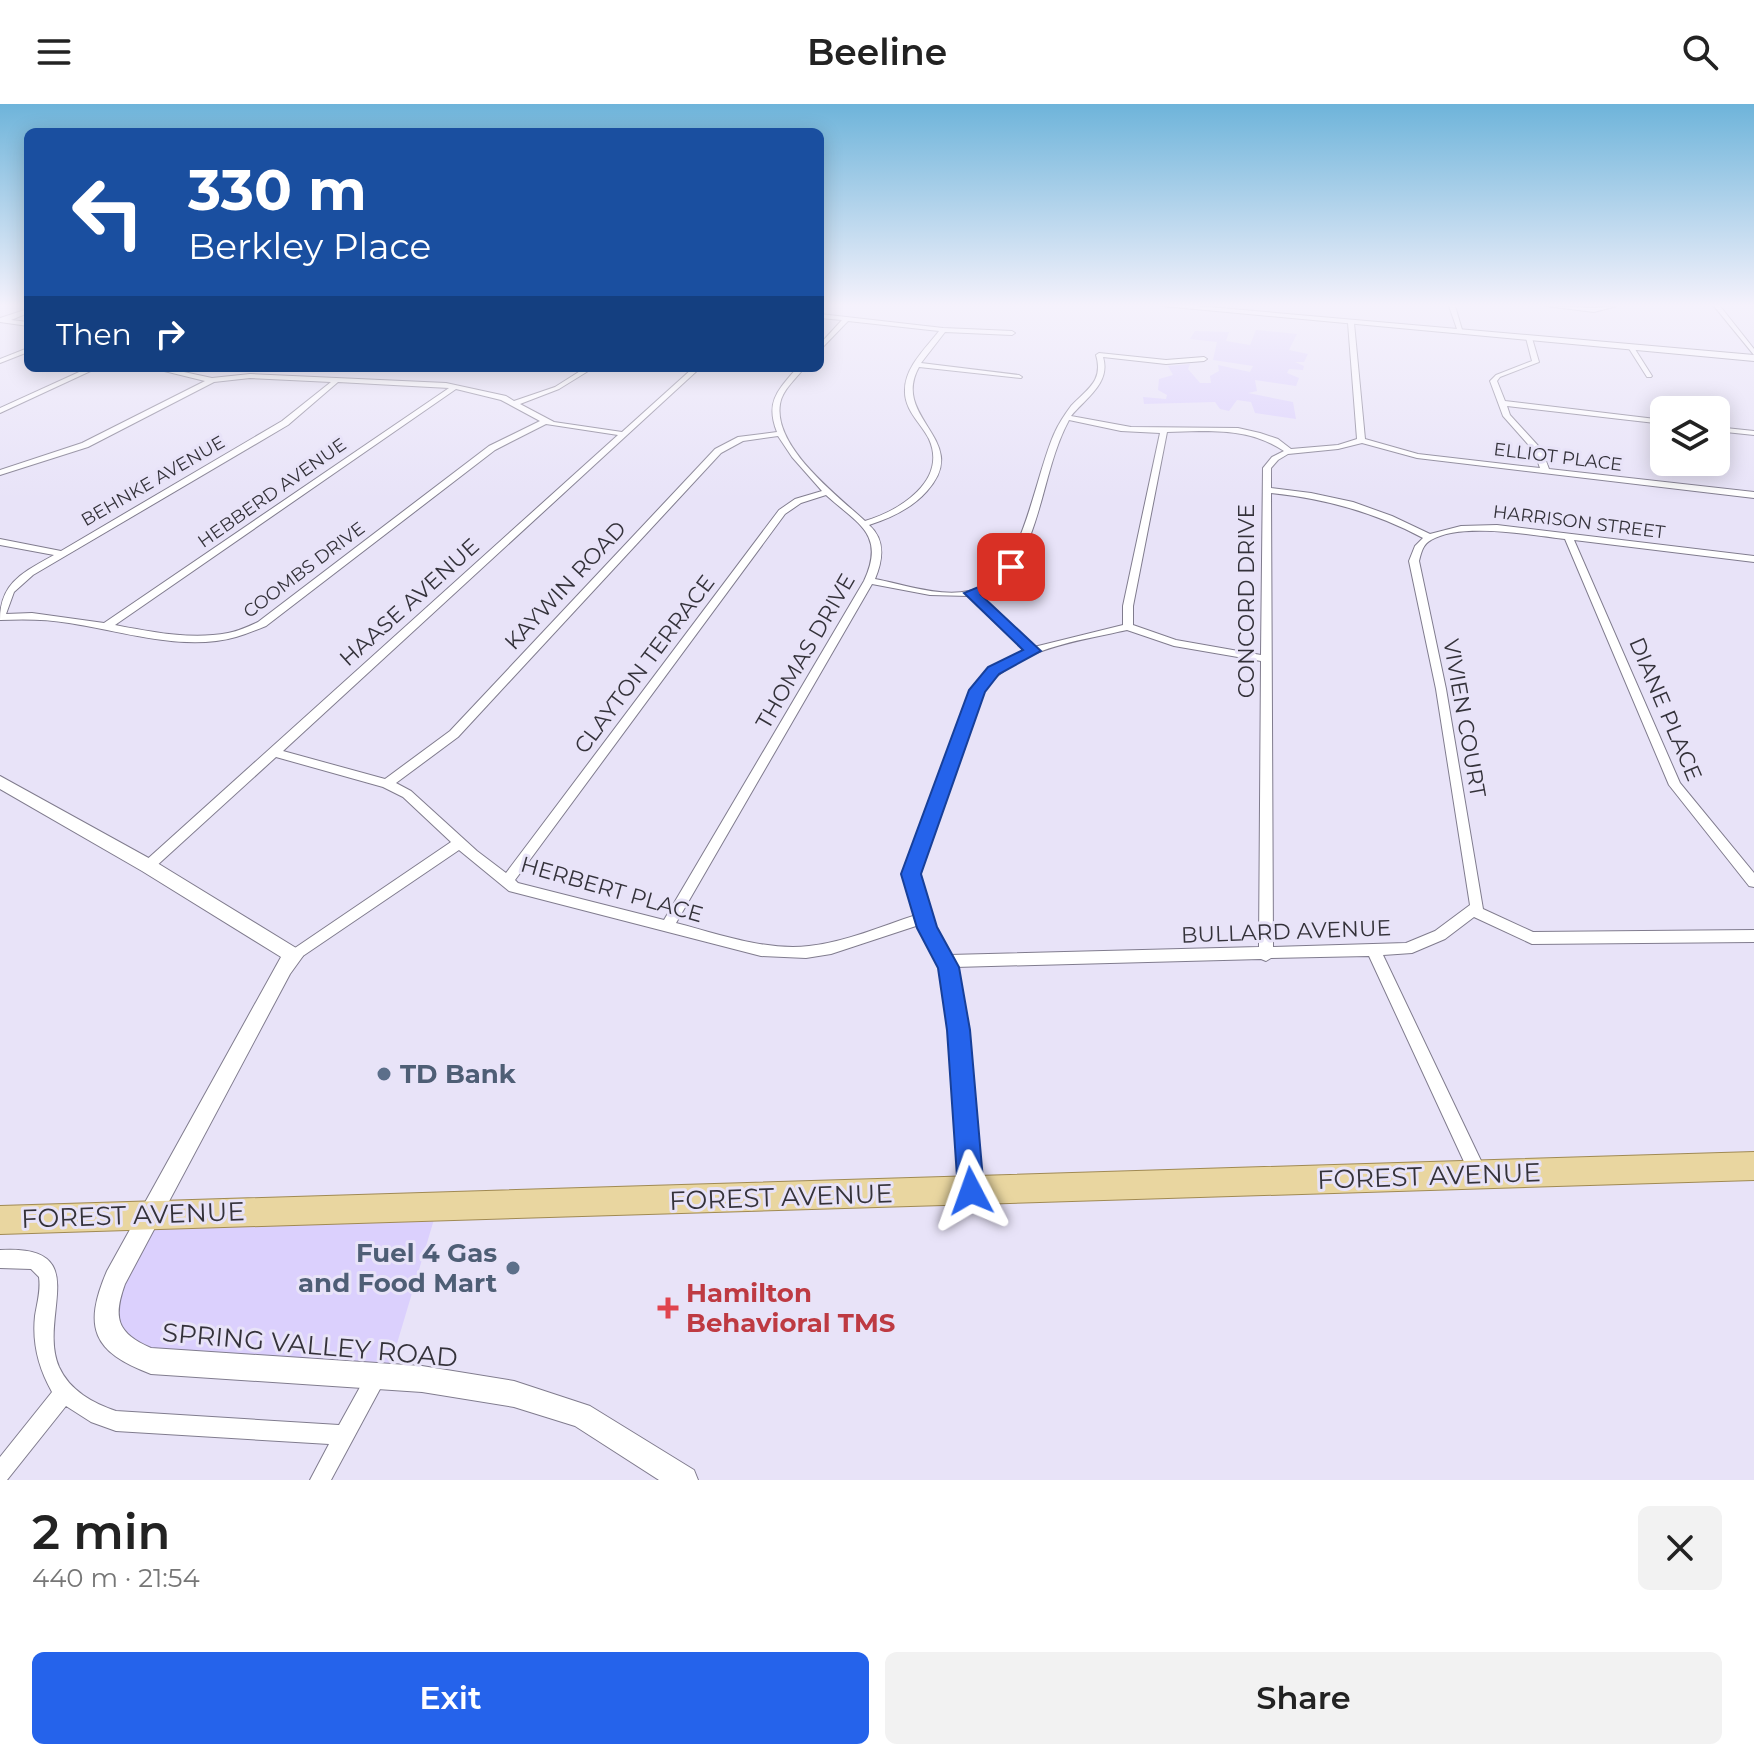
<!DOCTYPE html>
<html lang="en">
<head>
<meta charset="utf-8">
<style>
	:root { --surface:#fff; --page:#f2f2f2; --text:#222; --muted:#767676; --accent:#2563eb }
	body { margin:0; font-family:Montserrat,sans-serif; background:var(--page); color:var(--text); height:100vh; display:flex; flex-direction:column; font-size:30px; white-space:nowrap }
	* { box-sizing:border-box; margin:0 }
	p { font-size:26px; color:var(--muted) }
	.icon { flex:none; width:44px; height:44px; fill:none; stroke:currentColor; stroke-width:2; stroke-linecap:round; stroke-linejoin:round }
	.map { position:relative; height:1376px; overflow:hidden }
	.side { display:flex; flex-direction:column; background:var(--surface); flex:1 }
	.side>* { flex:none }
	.guide { position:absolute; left:24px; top:24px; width:800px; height:244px; border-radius:12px; box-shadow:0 4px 20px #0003; background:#1a4fa0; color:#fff; overflow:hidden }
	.buttons { position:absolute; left:1650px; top:292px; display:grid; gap:16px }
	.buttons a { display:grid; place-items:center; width:80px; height:80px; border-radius:12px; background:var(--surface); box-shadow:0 4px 20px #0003; font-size:40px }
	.pin { position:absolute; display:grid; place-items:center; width:68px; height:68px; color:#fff; margin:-34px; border-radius:16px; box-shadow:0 4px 12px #0006 }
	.me { position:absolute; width:88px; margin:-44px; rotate:356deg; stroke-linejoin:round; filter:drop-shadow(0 0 6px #0008) }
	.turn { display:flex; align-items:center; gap:28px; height:168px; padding:0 32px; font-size:36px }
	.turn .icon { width:104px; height:104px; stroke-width:2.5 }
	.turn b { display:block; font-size:56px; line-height:68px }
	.then { display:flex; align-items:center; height:76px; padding:0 32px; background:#0003; gap:16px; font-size:30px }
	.round { display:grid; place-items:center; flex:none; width:84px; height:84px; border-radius:12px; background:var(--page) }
	.head { display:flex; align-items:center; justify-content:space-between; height:136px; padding:0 32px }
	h1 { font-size:48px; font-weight:600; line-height:60px }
	.button { display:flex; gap:16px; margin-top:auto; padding:16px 32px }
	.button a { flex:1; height:92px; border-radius:12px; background:var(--accent); color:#fff; font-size:32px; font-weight:600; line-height:92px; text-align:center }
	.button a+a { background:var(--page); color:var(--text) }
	header { display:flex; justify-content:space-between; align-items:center; height:104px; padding:0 32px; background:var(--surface); font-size:36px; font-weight:600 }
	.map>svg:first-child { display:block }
	.green { fill:#dbd0fd }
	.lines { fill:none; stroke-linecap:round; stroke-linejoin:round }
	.minor-casing { stroke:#807c8e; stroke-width:2 }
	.tertiary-casing { stroke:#807c8e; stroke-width:2 }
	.primary-casing { stroke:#a08a53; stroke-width:2 }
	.minor { fill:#fff; fill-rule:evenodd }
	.tertiary { fill:#fff; fill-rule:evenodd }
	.primary { fill:#e9d6a0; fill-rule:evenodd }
	.route { fill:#2563eb; stroke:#184099; stroke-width:2 }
	.service-dot { fill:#5c6f8a; stroke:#e8e3f8; stroke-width:3 }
	.health-dot { fill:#e0444e; stroke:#e8e3f8; stroke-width:3 }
	.labels { text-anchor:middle; stroke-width:6; stroke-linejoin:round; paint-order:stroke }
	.far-street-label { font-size:18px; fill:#34323a; stroke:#e8e3f8 }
	.street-label { font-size:22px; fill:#34323a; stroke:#e8e3f8 }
	.near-service-label { font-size:26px; font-weight:bold; fill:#4e5e75; stroke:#e8e3f8; text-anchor:start }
	.near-street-label { font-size:26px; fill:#34323a; stroke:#e8e3f8 }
	.near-health-label { font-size:26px; font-weight:bold; fill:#be3a42; stroke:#e8e3f8; text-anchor:start }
</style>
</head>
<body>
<header><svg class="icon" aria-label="menu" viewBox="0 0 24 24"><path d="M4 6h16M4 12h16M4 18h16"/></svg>Beeline<svg class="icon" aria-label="search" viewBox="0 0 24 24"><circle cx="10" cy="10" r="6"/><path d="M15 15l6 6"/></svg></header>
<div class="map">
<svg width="1754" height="1376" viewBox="0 0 1754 1376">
	<rect width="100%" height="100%" fill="#e8e3f8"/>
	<path class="green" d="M1256 226 1297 230 1289 246 1308 250 1304 258H1295L1304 262 1303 266 1289 265 1287 269 1299 274 1296 282 1255 276 1257 287 1248 289 1293 298 1296 315 1255 309 1251 298 1237 296 1229 307 1220 305 1215 298 1144 300 1143 293 1166 295 1167 291 1158 286 1159 275 1173 271 1168 262 1190 260 1188 265 1200 279H1211L1210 272 1219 267 1218 261 1250 268 1253 262 1213 256 1217 238 1190 235 1195 227 1229 228 1226 237 1250 241Z
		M438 1102 387 1273 151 1257 112 1229 115 1175 148 1110Z"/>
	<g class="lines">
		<defs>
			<path id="minor" d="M1449 202H1455L1463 229 1458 228Z
				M1546 202 1594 204 1617 202 1594 208Z
				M1714 202H1720L1754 245V251Z
				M28 205V209L11 216 28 218V222L0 218V214Z
				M820 210 943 224 1012 227 1015 229 1012 231 945 228 921 259 1019 271 1022 273 1021 274 919 263C890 315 973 336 927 387 912 404 891 414 869 421 886 436 883 456 875 475 908 481 951 498 984 482 1024 462 1036 368 1055 328 1059 319 1065 310 1071 302 1087 285 1104 277 1096 251L1099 249 1166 256 1204 253 1207 255 1204 257 1166 260 1103 253C1111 279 1086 294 1071 312L1131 323 1238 324 1260 329 1278 335 1291 345 1338 341 1357 335 1348 219 1351 217 1354 219 1365 335 1418 350 1540 364 1534 347 1503 312 1490 277 1496 271 1532 257 1526 234 1529 232 1532 234 1539 258 1500 273 1497 277 1505 297 1664 316V320L1507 302 1510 311 1542 346 1549 365 1754 388V394L1417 354 1362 339 1338 345 1288 350 1278 356 1271 364V384L1311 389 1353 398 1392 412 1430 430 1461 422 1497 421 1754 452V458L1574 436 1680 679 1754 769V783L1749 782 1669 681 1565 435C1531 431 1461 418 1431 436 1423 440 1421 449 1419 457L1446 585 1483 805 1533 828 1754 826V838L1532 840 1474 813 1445 835 1412 849 1383 851 1484 1063 1486 1069 1484 1075 1478 1077 1472 1075 1369 852 1271 854 1266 857 1261 855 955 863 966 926 979 1086 977 1092 971 1094 965 1092 963 1086 952 926 941 863 919 821 831 850 806 854 761 852 509 787 459 746 294 858 289 856 287 852 289 848 451 738 403 693 383 683 276 653 153 765H143L142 762 143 759 618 331 546 320 495 346 266 522C256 526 246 530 236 533 184 548 121 527 69 519 46 515 23 515 0 516 0 478 24 468 54 451L0 441V435L61 447 282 317 331 278 250 274 214 278 88 343 0 371V366L82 339 205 277 152 264H165L212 274 250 270 446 279 506 292 514 297 555 283 585 264H593L559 285 520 300 554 318 622 328 693 264H700L283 647 385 675 450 627 715 345 738 333 777 328C765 298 778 286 797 264H804C796 275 782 286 780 300 773 343 837 391 865 417 899 407 948 377 929 335 921 319 904 306 905 286 905 263 926 244 939 227L848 217 820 246V240L842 216 820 214ZM338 278 449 284 104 519 32 509 6 510 14 488 33 471 288 321ZM456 285 501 296 540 317 489 342 258 518C249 522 239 527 228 529 191 536 152 528 115 521ZM1069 316 1121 327 1160 329 1123 502V521L1034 543 978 491C990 487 1001 481 1009 471 1043 426 1043 364 1069 316ZM1199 327C1230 327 1257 329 1284 347L1272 353 1263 364 1261 551 1176 536 1133 521V502L1167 328ZM778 332 792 353 822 387 795 395 779 406 506 769 477 747 411 687 396 679 458 633 721 349 743 337ZM1271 389C1326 395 1374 408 1423 434L1415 442 1409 457 1436 585 1470 801 1435 827 1406 839 1273 843ZM826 391C858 420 886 430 864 477L664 816 518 779 515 776 785 410 801 399ZM872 480 930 491 969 492 1026 546C1003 555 986 567 972 586L904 770 916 811C882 822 846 838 809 842 765 847 719 830 676 819ZM1127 526 1174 542 1261 557 1259 843 949 851 934 823 918 770 982 587C1020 543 1074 538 1127 526Z
				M1629 242H1633L1652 272 1651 273H1647L1628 243Z
				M28 244V248L0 259V255Z
				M88 264H97L0 309V304Z
				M1716 323 1754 327V331L1716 327Z
				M0 1146C96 1140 37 1212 59 1263 70 1287 93 1299 116 1307L339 1321 370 1265 377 1262 384 1265 387 1272 331 1376H310L329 1340 116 1327 91 1318 66 1302 7 1376H0V1353L52 1288C39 1265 32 1240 35 1212 37 1199 41 1187 39 1173L31 1165 0 1164Z"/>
			<path id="tertiary" d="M1163 202H1197L1754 251V257Z
				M0 672 154 757 301 847 303 852 290 870 125 1180C113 1213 116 1229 151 1244L422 1262 514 1277 590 1302 694 1366 698 1376H659L575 1322 514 1303 422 1288 151 1270C92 1248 83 1223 107 1167L281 853 142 767 0 685Z"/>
			<path id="primary" d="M1754 1048V1076L0 1130V1102Z"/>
		</defs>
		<use href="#minor" class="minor-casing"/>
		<use href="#tertiary" class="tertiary-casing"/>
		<use href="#primary" class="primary-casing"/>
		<use href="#minor" class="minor"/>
		<use href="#tertiary" class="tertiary"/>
		<use href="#primary" class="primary"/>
	</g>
	<linearGradient id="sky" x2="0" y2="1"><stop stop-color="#6eb4da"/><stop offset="0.51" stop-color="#f5f2fc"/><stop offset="1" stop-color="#f5f2fc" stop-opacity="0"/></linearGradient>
	<rect width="1754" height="395" fill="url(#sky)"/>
	<path class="route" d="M1006 460 1018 463 996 486 981 491 1041 547 999 570 985 588 921 770 937 823 959 863 970 926 984 1087 980 1096 971 1100 962 1096 958 1087 947 926 938 864 917 824 901 770 969 586 988 563 1023 546 964 489 986 480Z"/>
	<g class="service-dot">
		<circle cx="384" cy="970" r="8"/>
		<circle cx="513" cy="1164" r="8"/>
	</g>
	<path class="health-dot" d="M664 1192h8v8h8v8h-8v8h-8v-8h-8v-8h8z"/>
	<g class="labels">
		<g class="far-street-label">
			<text transform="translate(1558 353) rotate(7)" y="6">ELLIOT PLACE</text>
			<text transform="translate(153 377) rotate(-30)" y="6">BEHNKE AVENUE</text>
			<text transform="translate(272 389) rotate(-35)" y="6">HEBBERD AVENUE</text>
			<text transform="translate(1579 418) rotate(7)" y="6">HARRISON STREET</text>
			<text transform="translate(304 466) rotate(-37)" y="6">COOMBS DRIVE</text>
		</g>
		<g class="street-label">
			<text transform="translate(565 481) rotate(-47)" y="8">KAYWIN ROAD</text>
			<text transform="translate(1246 497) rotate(-90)" y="8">CONCORD DRIVE</text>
			<text transform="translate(409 498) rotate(-42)" y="8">HAASE AVENUE</text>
			<text transform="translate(805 547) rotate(-60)" y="8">THOMAS DRIVE</text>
			<text transform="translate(644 560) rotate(-53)" y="8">CLAYTON TERRACE</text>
			<text transform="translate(1666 605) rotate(67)" y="8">DIANE PLACE</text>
			<text transform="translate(1465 614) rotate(80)" y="8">VIVIEN COURT</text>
			<text transform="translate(612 785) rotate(16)" y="8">HERBERT PLACE</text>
			<text transform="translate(1286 827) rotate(-2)" y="8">BULLARD AVENUE</text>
		</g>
		<g class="near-service-label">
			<text x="400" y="979">TD Bank</text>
			<text x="497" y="1158" text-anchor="end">Fuel 4 Gas<tspan x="497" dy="30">and Food Mart</tspan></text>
		</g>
		<g class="near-street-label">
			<text transform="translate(1429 1072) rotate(-2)" y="9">FOREST AVENUE</text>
			<text transform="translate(781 1093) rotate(-2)" y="9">FOREST AVENUE</text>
			<text transform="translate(133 1111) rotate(-2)" y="9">FOREST AVENUE</text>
			<text transform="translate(310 1241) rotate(5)" y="9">SPRING VALLEY ROAD</text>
		</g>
		<g class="near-health-label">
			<text x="686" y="1198">Hamilton<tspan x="686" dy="30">Behavioral TMS</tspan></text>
		</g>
	</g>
</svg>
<div class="buttons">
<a><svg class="icon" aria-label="layers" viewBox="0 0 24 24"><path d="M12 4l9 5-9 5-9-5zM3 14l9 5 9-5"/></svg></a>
</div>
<div class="pin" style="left:1011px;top:463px;background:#d93025"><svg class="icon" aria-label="arrive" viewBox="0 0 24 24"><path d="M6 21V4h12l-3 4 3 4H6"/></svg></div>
<svg class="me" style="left:971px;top:1087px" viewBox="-20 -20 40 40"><path d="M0-17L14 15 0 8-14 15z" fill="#2563eb" stroke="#fff" stroke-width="4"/></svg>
<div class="guide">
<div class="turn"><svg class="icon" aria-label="left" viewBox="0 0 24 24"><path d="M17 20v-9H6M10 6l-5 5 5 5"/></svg><div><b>330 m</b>Berkley Place</div></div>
<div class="then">Then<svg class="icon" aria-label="right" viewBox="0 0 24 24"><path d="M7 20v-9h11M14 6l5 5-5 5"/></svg></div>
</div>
</div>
<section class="side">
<div class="head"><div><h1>2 min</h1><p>440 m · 21:54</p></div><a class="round"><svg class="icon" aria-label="close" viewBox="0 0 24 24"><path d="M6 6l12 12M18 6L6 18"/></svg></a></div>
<div class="button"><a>Exit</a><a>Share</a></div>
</section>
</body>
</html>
